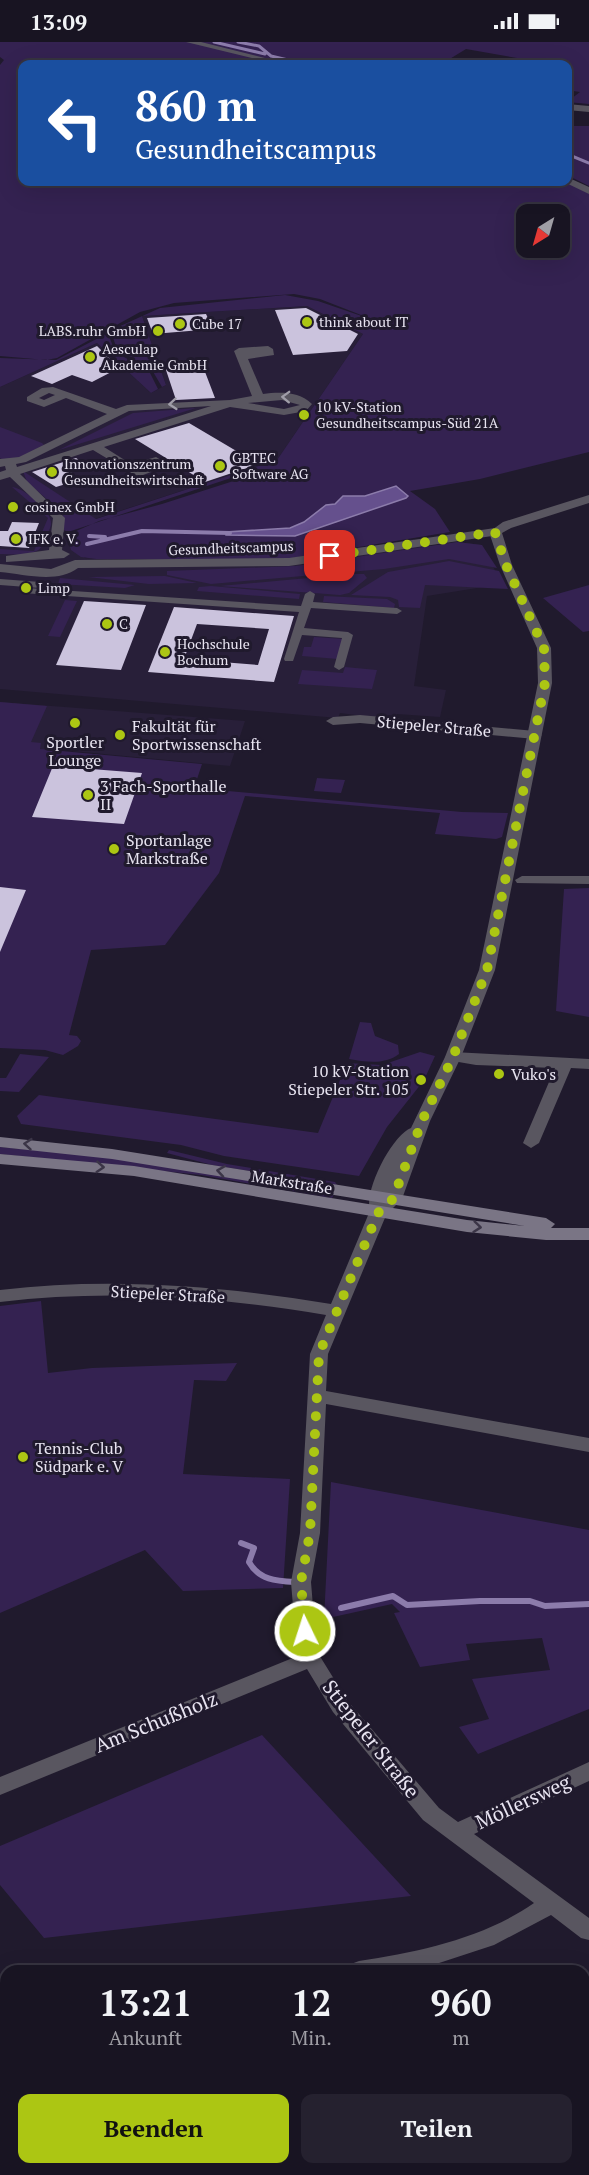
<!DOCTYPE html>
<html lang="de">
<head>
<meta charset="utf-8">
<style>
	:root { --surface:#181422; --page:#25212f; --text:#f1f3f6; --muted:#9f9ea5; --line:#363340; --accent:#acc613 }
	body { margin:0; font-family:"PT Serif",serif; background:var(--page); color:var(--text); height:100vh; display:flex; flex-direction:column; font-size:22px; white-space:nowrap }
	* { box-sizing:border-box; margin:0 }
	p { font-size:20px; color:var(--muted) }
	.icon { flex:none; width:33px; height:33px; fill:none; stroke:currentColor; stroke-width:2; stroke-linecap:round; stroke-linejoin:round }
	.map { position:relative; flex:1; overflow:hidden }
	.drawer { position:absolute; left:0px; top:1923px; width:590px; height:210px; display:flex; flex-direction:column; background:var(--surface); border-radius:18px 18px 0 0; box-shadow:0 6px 24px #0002,0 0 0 2px var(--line) }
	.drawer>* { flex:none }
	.top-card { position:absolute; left:18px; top:18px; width:554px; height:126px; border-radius:12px; box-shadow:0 6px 24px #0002,0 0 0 2px var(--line); background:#1a4fa0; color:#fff; overflow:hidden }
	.needle { width:39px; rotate:217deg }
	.buttons { position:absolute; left:516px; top:162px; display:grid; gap:12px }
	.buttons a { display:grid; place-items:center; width:54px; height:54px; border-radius:12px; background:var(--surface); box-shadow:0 6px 24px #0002,0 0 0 2px var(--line); font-size:30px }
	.pin { position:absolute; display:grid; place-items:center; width:51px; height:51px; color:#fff; margin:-26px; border-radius:12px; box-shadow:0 3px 9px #0006 }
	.me { position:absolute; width:66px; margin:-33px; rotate:356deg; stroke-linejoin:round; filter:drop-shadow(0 0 4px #0008) }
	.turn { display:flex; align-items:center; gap:21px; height:126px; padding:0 18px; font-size:27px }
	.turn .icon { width:78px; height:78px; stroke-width:2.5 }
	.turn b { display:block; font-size:42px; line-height:51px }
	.eta { display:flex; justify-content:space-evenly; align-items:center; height:102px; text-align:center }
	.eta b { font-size:36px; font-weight:700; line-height:42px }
	.primary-button { display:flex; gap:12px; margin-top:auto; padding:12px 18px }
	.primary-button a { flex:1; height:69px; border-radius:12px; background:var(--accent); color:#111; font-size:24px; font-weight:700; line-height:69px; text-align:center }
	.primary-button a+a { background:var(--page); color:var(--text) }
	.status { display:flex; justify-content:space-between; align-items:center; height:42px; padding:0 30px; background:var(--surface); direction:ltr }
	.status svg { height:16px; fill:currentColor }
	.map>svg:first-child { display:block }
	.built { fill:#281f39 }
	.green { fill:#342251; fill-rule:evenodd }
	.water { fill:#65508d; stroke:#8c7cab; stroke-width:1.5 }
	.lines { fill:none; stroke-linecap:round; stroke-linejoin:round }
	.stream-far2 { stroke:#8c7cab; stroke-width:3 }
	.stream-far1 { stroke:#8c7cab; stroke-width:4 }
	.stream { stroke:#8c7cab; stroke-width:6 }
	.building { fill:#cbc3dd; fill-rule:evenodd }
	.pedestrian { fill:#595660; fill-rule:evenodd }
	.minor { fill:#595660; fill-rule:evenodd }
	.tertiary { fill:#595660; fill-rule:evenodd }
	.secondary { fill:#7a7585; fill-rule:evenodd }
	.oneway { stroke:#a09da8 }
	.oneway2 { stroke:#3b3547 }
	.route { stroke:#acc613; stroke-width:10; stroke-dasharray:0 18 }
	.poi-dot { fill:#acc613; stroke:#201a2d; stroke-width:2 }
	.labels { text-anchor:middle; stroke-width:6; stroke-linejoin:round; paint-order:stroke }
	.far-poi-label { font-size:14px; fill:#e8e4f1; stroke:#201a2d; text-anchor:start }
	.far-street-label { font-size:14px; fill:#e8e4f1; stroke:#201a2d }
	.poi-label { font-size:16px; fill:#e8e4f1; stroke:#201a2d; text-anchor:start }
	.street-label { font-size:16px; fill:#e8e4f1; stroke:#201a2d }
	.near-street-label { font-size:20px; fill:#e8e4f1; stroke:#201a2d }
</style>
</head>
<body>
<div class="status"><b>13:09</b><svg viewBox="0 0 49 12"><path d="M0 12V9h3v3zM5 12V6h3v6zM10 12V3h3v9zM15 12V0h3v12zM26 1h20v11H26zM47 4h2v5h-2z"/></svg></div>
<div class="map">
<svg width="589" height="2133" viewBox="0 0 589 2133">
	<rect width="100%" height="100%" fill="#201a2d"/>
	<path class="built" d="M307 264 363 292 277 418 70 485 67 493 85 516 129 518 376 504 414 497 421 506 457 500 482 503 502 542 427 554 414 644 446 648 440 675 397 672 395 678 340 671 338 676 0 647V345L97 301 151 351 166 343 142 274Z
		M0 660 245 679 230 724 51 707 47 726Z"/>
	<path class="green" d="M0 0H589V62L567 60 580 50 567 48V22H508L517 16 466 7 448 18 441 17 432 22H22V140H566L589 151V410L480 437 410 449 435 467 450 490 286 517H96L81 515 71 508 67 493 99 479 162 462 271 427 240 433 68 490 64 488 63 471 27 440 23 429 96 477 277 418 363 292 307 264 142 274 166 343 162 345 152 328 117 307 112 293 116 286 160 266 285 253 318 259 379 280 320 257 294 252 174 261 140 270 57 316 46 318 0 314V23L4 18 0 15ZM526 172H560V206H526Z
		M567 84H589V144L567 133Z
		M108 291 115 310 149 329 158 347 151 351 97 301 0 345V316L56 318Z
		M196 366 59 408 133 371Z
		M0 385 42 401 44 403 20 415 3 418 0 416Z
		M12 445C24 446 53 469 51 483 50 487 47 493 46 497 43 503 41 508 34 510 23 514 11 512 0 512V507L34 509 48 476Z
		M457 500 482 503 497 526 449 517 384 527 211 542 167 533V529L296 524Z
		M449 519 499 529 508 547 425 543 420 566 399 565 398 558 390 555 351 553 388 530Z
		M352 532H364L367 536 349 551 340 553 220 544Z
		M165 534 197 541 149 542 88 535Z
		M60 536 135 543 125 546 58 542Z
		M589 543V589L583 590 543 556Z
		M211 544 300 552 299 557 197 549 199 545Z
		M324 554 387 557 395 562 394 566 323 560Z
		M65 558 77 559 60 595 48 594Z
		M314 595 344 597 338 617 302 614 304 605H311Z
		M345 625 377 628 372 647 298 642 302 628 343 631Z
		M0 660 47 664 31 700 41 701 40 707 202 722 194 746 462 770 508 771 502 795 496 797 435 792 440 771 245 754 219 831 165 903 91 908 69 993 77 994 81 999 78 1004 63 1013 45 1008 0 1006Z
		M317 736 345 738 341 751 314 749Z
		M589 846V975L556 969 564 847Z
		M360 980 371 981 375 994 398 1003 399 1012C385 1023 366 1020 349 1017Z
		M420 1010 435 1014 425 1036 419 1035 415 1041 421 1042 387 1085 359 1134 224 1114 181 1103 21 1082 17 1074 39 1053 318 1091 347 1021 382 1023Z
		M20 1012 49 1015 19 1050 0 1049V1036H6Z
		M0 1105 108 1115 334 1152 332 1156 201 1133 0 1112Z
		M169 1108 227 1122 335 1140 337 1143 212 1123 167 1111Z
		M41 1259 48 1331 92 1326 237 1321 226 1339 194 1338 183 1432 290 1437 283 1546 183 1549 145 1508 0 1571V1264Z
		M331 1440 589 1488V1667L478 1712 459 1685 489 1677 472 1637 550 1628 542 1596 466 1602 470 1618 420 1625 394 1571 400 1570 392 1562 324 1577Z
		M262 1693 411 1854 44 1896 0 1843V1804Z
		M584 1982 589 1986V2076L584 2079Z
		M169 2127H490L457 2133H170Z"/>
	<path class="water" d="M396 444 408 454 406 456 295 494 226 493V490L290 486 304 480 326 463 335 462 343 454H365Z"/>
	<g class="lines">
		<path class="stream-far2" d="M214 0 265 12
			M238 0 259 4 271 14 305 22
			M567 112 589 121"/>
		<path class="stream-far1" d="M89 494 105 495
			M87 502 142 489 230 491"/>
		<path class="stream" d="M241 1501 254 1506 249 1520C259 1538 276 1539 295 1540
			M341 1566 393 1554 407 1563 480 1559H530L545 1564 589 1562"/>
	</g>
	<path class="building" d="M306 266 358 292 347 309 293 313 275 268Z
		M206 272 213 287 153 292 147 276Z
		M97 304 119 326 92 340 72 333 52 342 31 334Z
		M202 322 215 356 176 358 165 325Z
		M189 381 233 407 259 422 205 440 135 397Z
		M76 416 90 425 69 431 79 438 56 445 32 430Z
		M12 480 39 481 29 506 0 504V489H8Z
		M84 559 146 563 121 628 56 623Z
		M174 565 294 574 274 640 148 630ZM197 582 269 587 258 623 184 617Z
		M53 724 142 731 124 782 32 775Z
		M0 845 26 848 0 910Z"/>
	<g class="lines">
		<path class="pedestrian" d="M0 537 40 540 45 543 40 546 0 543Z
			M27 546 301 564 305 552 310 549 315 552 313 560 397 566 402 569 397 572 311 566 304 586 348 590 353 593 344 625 339 628 334 625 342 596 302 593 293 619H285L284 617 299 570 23 551 22 549Z"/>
		<path class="minor" d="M186 0H201L289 22H276Z
			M567 62 589 64V70L567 68Z
			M567 135 589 145V152L564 140H567Z
			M268 304 273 307 274 313 248 317 263 352C279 350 299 349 312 362L306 369 284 373 230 365 104 405 131 422 156 415 169 423 138 435 93 408 20 432 65 476 62 508 70 512 64 516 6 520V514L49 508 53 476 10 435 0 438V430L6 428 5 424 0 425V417L19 415 107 372 66 356 44 365 27 359V355L42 346 53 345 116 367 127 363 230 358 252 354 234 309 239 306ZM49 351 55 353 44 358 39 356ZM282 358 300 363 284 367 248 361ZM211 364 17 425 16 422 26 420 129 369Z
			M495 486 501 490 499 493 289 524 78 526C57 542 24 532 0 530V522L51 527 75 518 289 516Z
			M360 673 535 689 542 693 535 697 360 681 333 683 326 679 333 675Z
			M522 834H589V842L517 841 515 838Z
			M453 1010 589 1017V1027L571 1026 539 1101 531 1106 523 1101 555 1026 476 1023 447 1018 445 1015Z
			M378 1165 387 1171 328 1312 326 1349 589 1396V1410L326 1362 320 1491 311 1540 315 1589 321 1616 347 1658 439 1766 458 1780 589 1720V1739L474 1792 589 1876V1898L581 1896 551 1873 494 1903 433 1923 410 1929H348L351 1922 359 1919C419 1910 484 1896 534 1861L423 1778 333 1670 307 1627 0 1753V1735L300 1613 295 1589 291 1540 300 1491 310 1312 326 1273C218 1255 110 1247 0 1260V1248C111 1235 221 1244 331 1262L369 1171Z
			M0 1951 6 1953V1974L0 1972Z"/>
		<path class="tertiary" d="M589 453V461L511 486 502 491 512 523 551 606 552 641 495 928 461 1015 430 1079 402 1157 384 1175H372C359 1155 392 1093 411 1086L445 1015 479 928 538 641 537 606 500 523 489 490 503 480Z"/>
		<path class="secondary" d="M0 1095 112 1107 546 1176 555 1182 551 1186H589V1198H546L467 1190 134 1134 0 1122V1112L134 1124 467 1178 525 1184 112 1117 0 1105Z"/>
	</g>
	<defs><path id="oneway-chevron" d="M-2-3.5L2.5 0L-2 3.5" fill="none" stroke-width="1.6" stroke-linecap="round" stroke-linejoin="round" transform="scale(1.5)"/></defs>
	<g class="oneway">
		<use href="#oneway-chevron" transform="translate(286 355) rotate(-178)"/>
		<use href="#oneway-chevron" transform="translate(173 362) rotate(175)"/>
	</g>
	<g class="oneway2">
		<use href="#oneway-chevron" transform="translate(28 1102) rotate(-175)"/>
		<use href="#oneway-chevron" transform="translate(100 1125) rotate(4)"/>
		<use href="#oneway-chevron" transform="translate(221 1129) rotate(-171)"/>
		<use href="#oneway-chevron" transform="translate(477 1185) rotate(6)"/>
	</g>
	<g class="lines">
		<path class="route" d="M305 1589 301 1540 310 1491 319 1312 378 1171 393 1157 422 1079 453 1015 487 928 545 641 544 606 506 523 495 490 330 514"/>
	</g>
	<g class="poi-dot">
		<circle cx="307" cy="280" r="6"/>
		<circle cx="180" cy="282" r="6"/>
		<circle cx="158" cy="289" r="6"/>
		<circle cx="90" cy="315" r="6"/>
		<circle cx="304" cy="373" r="6"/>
		<circle cx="220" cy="424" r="6"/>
		<circle cx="52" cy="430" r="6"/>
		<circle cx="13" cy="465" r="6"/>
		<circle cx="16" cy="497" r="6"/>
		<circle cx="26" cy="546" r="6"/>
		<circle cx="107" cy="582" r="6"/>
		<circle cx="165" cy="610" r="6"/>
		<circle cx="75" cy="681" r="6"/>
		<circle cx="120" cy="693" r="6"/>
		<circle cx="88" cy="753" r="6"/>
		<circle cx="114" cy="807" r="6"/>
		<circle cx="499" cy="1032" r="6"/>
		<circle cx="421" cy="1038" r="6"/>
		<circle cx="23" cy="1415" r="6"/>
	</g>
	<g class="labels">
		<g class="far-poi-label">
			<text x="319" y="285">think about IT</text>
			<text x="192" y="287">Cube 17</text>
			<text x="146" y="294" text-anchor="end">LABS.ruhr GmbH</text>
			<text x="102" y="312">Aesculap<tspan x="102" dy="16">Akademie GmbH</tspan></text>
			<text x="316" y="370">10 kV-Station<tspan x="316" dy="16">Gesundheitscampus-Süd 21A</tspan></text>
			<text x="232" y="421">GBTEC<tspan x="232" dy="16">Software AG</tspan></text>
			<text x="64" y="427">Innovationszentrum<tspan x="64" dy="16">Gesundheitswirtschaft</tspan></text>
			<text x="25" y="470">cosinex GmbH</text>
			<text x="28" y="502">IFK e. V.</text>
			<text x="38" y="551">Limp</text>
			<text x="119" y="587">C</text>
			<text x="177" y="607">Hochschule<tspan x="177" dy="16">Bochum</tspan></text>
		</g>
		<g class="far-street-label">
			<text transform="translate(231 506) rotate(-2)" y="5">Gesundheitscampus</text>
		</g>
		<g class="poi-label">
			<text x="132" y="690">Fakultät für<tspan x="132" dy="18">Sportwissenschaft</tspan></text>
			<text x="75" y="706" text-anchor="middle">Sportler<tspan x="75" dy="18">Lounge</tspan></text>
			<text x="100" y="750">3 Fach-Sporthalle<tspan x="100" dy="18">II</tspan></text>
			<text x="126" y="804">Sportanlage<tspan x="126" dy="18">Markstraße</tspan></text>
			<text x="409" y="1035" text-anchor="end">10 kV-Station<tspan x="409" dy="18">Stiepeler Str. 105</tspan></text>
			<text x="511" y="1038">Vuko's</text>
			<text x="35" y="1412">Tennis-Club<tspan x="35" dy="18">Südpark e. V</tspan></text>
		</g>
		<g class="street-label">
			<text transform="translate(434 684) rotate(5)" y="6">Stiepeler Straße</text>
			<text transform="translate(292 1140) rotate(9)" y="6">Markstraße</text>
			<text transform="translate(168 1252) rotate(3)" y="6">Stiepeler Straße</text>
		</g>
		<g class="near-street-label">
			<text transform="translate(156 1680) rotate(-22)" y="7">Am Schußholz</text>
			<text transform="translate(371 1697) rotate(52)" y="7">Stiepeler Straße</text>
			<text transform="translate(523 1760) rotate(-25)" y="7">Möllersweg</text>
		</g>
	</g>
</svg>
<div class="buttons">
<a><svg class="needle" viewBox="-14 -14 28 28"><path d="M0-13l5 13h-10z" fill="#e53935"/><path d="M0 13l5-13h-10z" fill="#9f9ea5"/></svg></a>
</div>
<div class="pin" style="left:330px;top:514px;background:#d93025"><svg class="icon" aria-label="arrive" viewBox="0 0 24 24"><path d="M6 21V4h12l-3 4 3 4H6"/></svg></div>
<svg class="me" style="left:305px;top:1589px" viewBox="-20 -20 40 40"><circle r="17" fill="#acc613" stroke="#fff" stroke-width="3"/><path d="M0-11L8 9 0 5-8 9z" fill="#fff"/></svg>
<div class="top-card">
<div class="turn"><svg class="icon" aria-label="left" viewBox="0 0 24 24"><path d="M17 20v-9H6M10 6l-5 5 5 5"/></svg><div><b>860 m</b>Gesundheitscampus</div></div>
</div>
<section class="drawer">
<div class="eta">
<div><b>13:21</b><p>Ankunft</p></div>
<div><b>12</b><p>Min.</p></div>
<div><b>960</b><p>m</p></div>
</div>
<div class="primary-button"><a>Beenden</a><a>Teilen</a></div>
</section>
</div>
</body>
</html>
